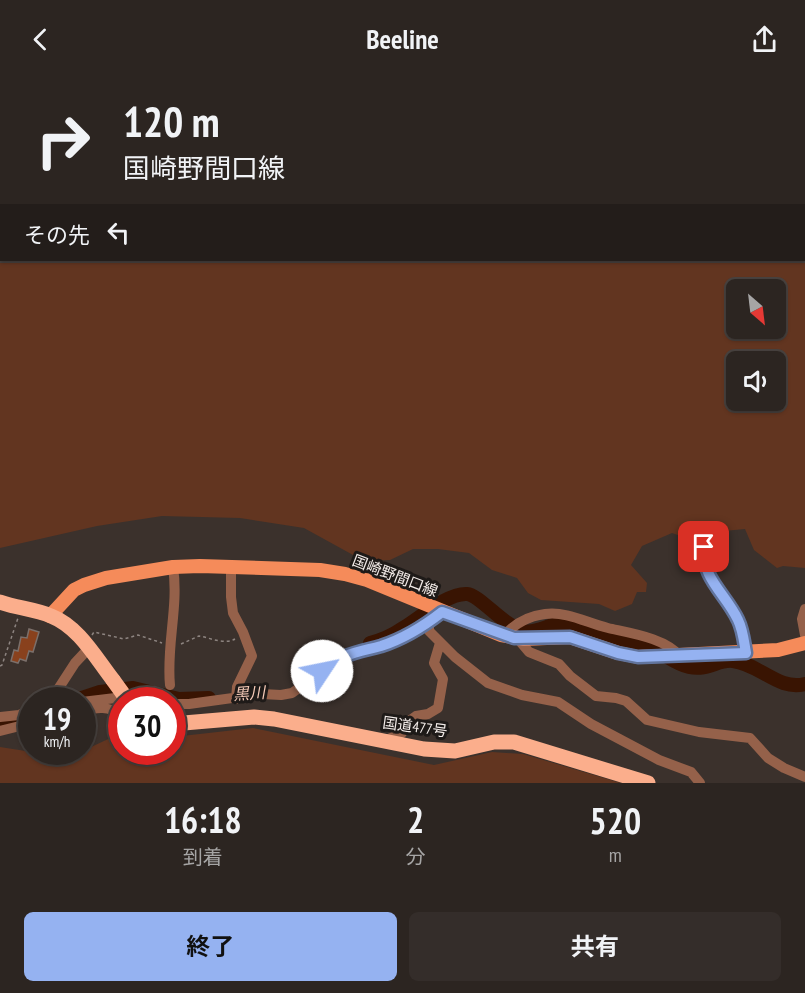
<!DOCTYPE html>
<html lang="ja">
<head>
<meta charset="utf-8">
<style>
	:root { --surface:#2c2521; --page:#342d2a; --text:#f1f3f6; --muted:#a6a5a5; --line:#48423f; --accent:#95b2f1 }
	body { margin:0; font-family:"PT Sans Narrow","Noto Sans JP",sans-serif; background:var(--page); color:var(--text); height:100vh; display:flex; flex-direction:column; font-size:22px; white-space:nowrap }
	* { box-sizing:border-box; margin:0 }
	p { font-size:20px; color:var(--muted) }
	.icon { flex:none; width:33px; height:33px; fill:none; stroke:currentColor; stroke-width:2; stroke-linecap:round; stroke-linejoin:round }
	.map { position:relative; height:705px; overflow:hidden }
	.drawer { display:flex; flex-direction:column; background:var(--surface); flex:1 }
	.drawer>* { flex:none }
	.top-card { position:absolute; left:0px; top:0px; width:806px; height:183px; box-shadow:0 2px 4px #0004,0 0 0 2px var(--line); background:#2c2521; color:var(--text); overflow:hidden }
	.needle { width:39px; rotate:152deg }
	.buttons { position:absolute; left:726px; top:201px; display:grid; gap:12px }
	.buttons a { display:grid; place-items:center; width:60px; height:60px; border-radius:9px; background:var(--surface); box-shadow:0 2px 4px #0004,0 0 0 2px var(--line); font-size:30px }
	.speed { position:absolute; left:18px; top:609px; display:flex; gap:12px; font-size:30px; font-weight:700; text-align:center }
	.speed>* { display:grid; place-content:center; width:78px; height:78px; border-radius:50%; background:var(--surface); box-shadow:0 2px 4px #0004,0 0 0 2px var(--line); line-height:1 }
	.speed small { font-size:15px; font-weight:400 }
	.speed .limit { border:9px solid #d22; background:#fff; color:#111 }
	.pin { position:absolute; display:grid; place-items:center; width:51px; height:51px; color:#fff; margin:-26px; border-radius:12px; box-shadow:0 3px 9px #0006 }
	.me { position:absolute; width:66px; margin:-33px; rotate:56deg; stroke-linejoin:round; filter:drop-shadow(0 0 4px #0008) }
	.turn { display:flex; align-items:center; gap:21px; height:126px; padding:0 24px; font-size:27px }
	.turn .icon { width:78px; height:78px; stroke-width:2.5 }
	.turn b { display:block; font-size:42px; line-height:51px }
	.then { display:flex; align-items:center; height:57px; padding:0 24px; background:#0003; gap:12px; font-size:22px }
	.eta { display:flex; justify-content:space-evenly; align-items:center; height:102px; text-align:center }
	.eta b { font-size:36px; font-weight:700; line-height:42px }
	.button { display:flex; gap:12px; margin-top:auto; padding:12px 24px }
	.button a { flex:1; height:69px; border-radius:9px; background:var(--accent); color:#111; font-size:24px; font-weight:700; line-height:69px; text-align:center }
	.button a+a { background:var(--page); color:var(--text) }
	header { display:flex; justify-content:space-between; align-items:center; height:78px; padding:0 24px; background:var(--surface); font-size:27px; font-weight:700 }
	.map>svg:first-child { display:block }
	.green { fill:#623520; fill-rule:evenodd }
	.lines { fill:none; stroke-linecap:round; stroke-linejoin:round }
	.river { stroke:#391402; stroke-width:14 }
	.building { fill:#89411d; stroke:#7b6f6a; stroke-width:1.5 }
	.path { stroke:#8d8480; stroke-width:1.5; stroke-dasharray:3 3; stroke-linecap:butt }
	.minor { stroke:#95614a; stroke-width:10 }
	.major { stroke:#f58b5a; stroke-width:14 }
	.highway { stroke:#fbae8c; stroke-width:15 }
	.highway-bridge { stroke:#fbae8c; stroke-width:15 }
	.route-casing { stroke:#61749d; stroke-width:15 }
	.route { stroke:#95b2f1; stroke-width:10 }
	.labels { text-anchor:middle; stroke-width:6; stroke-linejoin:round; paint-order:stroke }
	.street-label { font-size:15px; fill:#f3ece9; stroke:#1e1a18 }
	.water-label { font-size:16px; font-style:italic; fill:#f6cbb8; stroke:#1e1a18 }
</style>
</head>
<body>
<header><svg class="icon" aria-label="back" viewBox="0 0 24 24"><path d="M15 5l-7 7 7 7"/></svg>Beeline<svg class="icon" aria-label="share" viewBox="0 0 24 24"><path d="M12 15V3M7 8l5-5 5 5M5 13v7h14v-7"/></svg></header>
<div class="map">
<svg width="805" height="705" viewBox="0 0 805 705">
	<rect width="100%" height="100%" fill="#3b312c"/>
	<path class="green" d="M122 0H805V490L783 488 777 490 754 472 745 451 724 453 715 470 672 455 642 468 631 487 647 505 646 514H637L632 526 615 533 599 526 541 522 528 515 517 500 492 492 469 475 438 471H413L390 482 364 483 304 450 240 440 162 438 97 448 0 470V154L2 182H804V2L121 1ZM736 212H776V250H736ZM736 284H776V322H736Z
		M253 650 434 687 492 674 523 676 621 705H0V669L32 674H82L83 671 89 670 121 655 122 674H172L173 659Z"/>
	<g class="lines">
		<path class="river" d="M370 565C382 562 393 557 403 550 420 540 447 515 467 516 480 517 503 548 524 553 538 556 551 544 564 546 575 547 584 554 594 557 613 563 633 564 652 571 665 576 675 586 689 589 709 593 718 581 733 583 760 586 778 613 805 606
			M76 622 100 614 133 610 179 621 209 620
			M0 646 14 645 32 639"/>
	</g>
	<path class="building" d="M29 551 39 554 33 574 29 573 26 583 20 581 18 585 11 583 14 572 18 573 21 559 27 560Z"/>
	<g class="lines">
		<path class="path" d="M106 2 107 0
			M156 2V0
			M92 557 94 554 124 561 138 557 162 565
			M181 566 199 558C211 560 224 567 235 561
			M0 588 2 587 18 540"/>
		<path class="minor" d="M0 127 2 129
			M704 469C701 500 726 516 738 542 743 552 744 564 746 575
			M231 489V519L233 535 243 554 252 578 237 609 236 621
			M805 531 802 541 805 557
			M442 534 429 544V553L455 579 488 605 522 617 558 624 591 646 659 682 691 694 700 705
			M504 558C514 546 529 538 545 536 567 533 587 545 608 550 630 555 666 560 681 579
			M518 561 529 574 559 586 570 598 596 618 616 620 626 623 647 642 699 654 750 660 768 680 784 690 805 699
			M170 607C166 568 179 528 173 489
			M51 622 75 585 89 570
			M82 624 132 618 156 622
			M172 626H189L262 616 281 617 292 615 310 602 334 583 348 576 395 563 429 544
			M82 633C98 629 108 628 122 637
			M0 639 19 637 32 631
			M0 653 32 645
			M384 663 402 655 409 643 416 638 428 636 438 630 443 601 434 585 440 565"/>
		<path class="major" d="M50 538 74 512 84 507 106 500 173 489 200 488 320 492 345 496 367 502 501 557 524 561 570 559 618 575 638 579 778 572 805 565"/>
		<path class="highway" d="M0 524C16 530 35 531 51 538 79 549 95 579 113 602
			M172 646 254 639 274 641 424 671 455 673 494 664H514L648 705"/>
		<path class="highway-bridge" d="M113 602 126 620"/>
	</g>
	<g class="lines">
		<defs>
			<path id="route" d="M322 593C344 575 355 575 381 568 403 561 424 548 442 534L514 560 570 559 618 575 638 579 746 575C744 564 743 552 738 542 726 516 701 500 704 469"/>
		</defs>
		<use href="#route" class="route-casing"/>
		<use href="#route" class="route"/>
	</g>
	<g class="labels">
		<g class="street-label">
			<text transform="translate(395 498) rotate(21)" y="5">国崎野間口線</text>
			<text transform="translate(415 649) rotate(8)" y="5">国道477号</text>
		</g>
		<g class="water-label">
			<text transform="translate(249 615) rotate(-4)" y="6">黒川</text>
		</g>
	</g>
</svg>
<div class="buttons">
<a><svg class="needle" viewBox="-14 -14 28 28"><path d="M0-13l5 13h-10z" fill="#e53935"/><path d="M0 13l5-13h-10z" fill="#a6a5a5"/></svg></a>
<a><svg class="icon" aria-label="sound" viewBox="0 0 24 24"><path d="M4 9h4l5-4v14l-5-4H4zM17 9q2 3 0 6"/></svg></a>
</div>
<div class="speed"><div>19<small>km/h</small></div><div class="limit">30</div></div>
<div class="pin" style="left:704px;top:469px;background:#d93025"><svg class="icon" aria-label="arrive" viewBox="0 0 24 24"><path d="M6 21V4h12l-3 4 3 4H6"/></svg></div>
<svg class="me" style="left:322px;top:593px" viewBox="-20 -20 40 40"><circle r="19" fill="#fff"/><path d="M0-13L10 11 0 6-10 11z" fill="#95b2f1"/></svg>
<div class="top-card">
<div class="turn"><svg class="icon" aria-label="right" viewBox="0 0 24 24"><path d="M7 20v-9h11M14 6l5 5-5 5"/></svg><div><b>120 m</b>国崎野間口線</div></div>
<div class="then">その先<svg class="icon" aria-label="left" viewBox="0 0 24 24"><path d="M17 20v-9H6M10 6l-5 5 5 5"/></svg></div>
</div>
</div>
<section class="drawer">
<div class="eta">
<div><b>16:18</b><p>到着</p></div>
<div><b>2</b><p>分</p></div>
<div><b>520</b><p>m</p></div>
</div>
<div class="button"><a>終了</a><a>共有</a></div>
</section>
</body>
</html>
